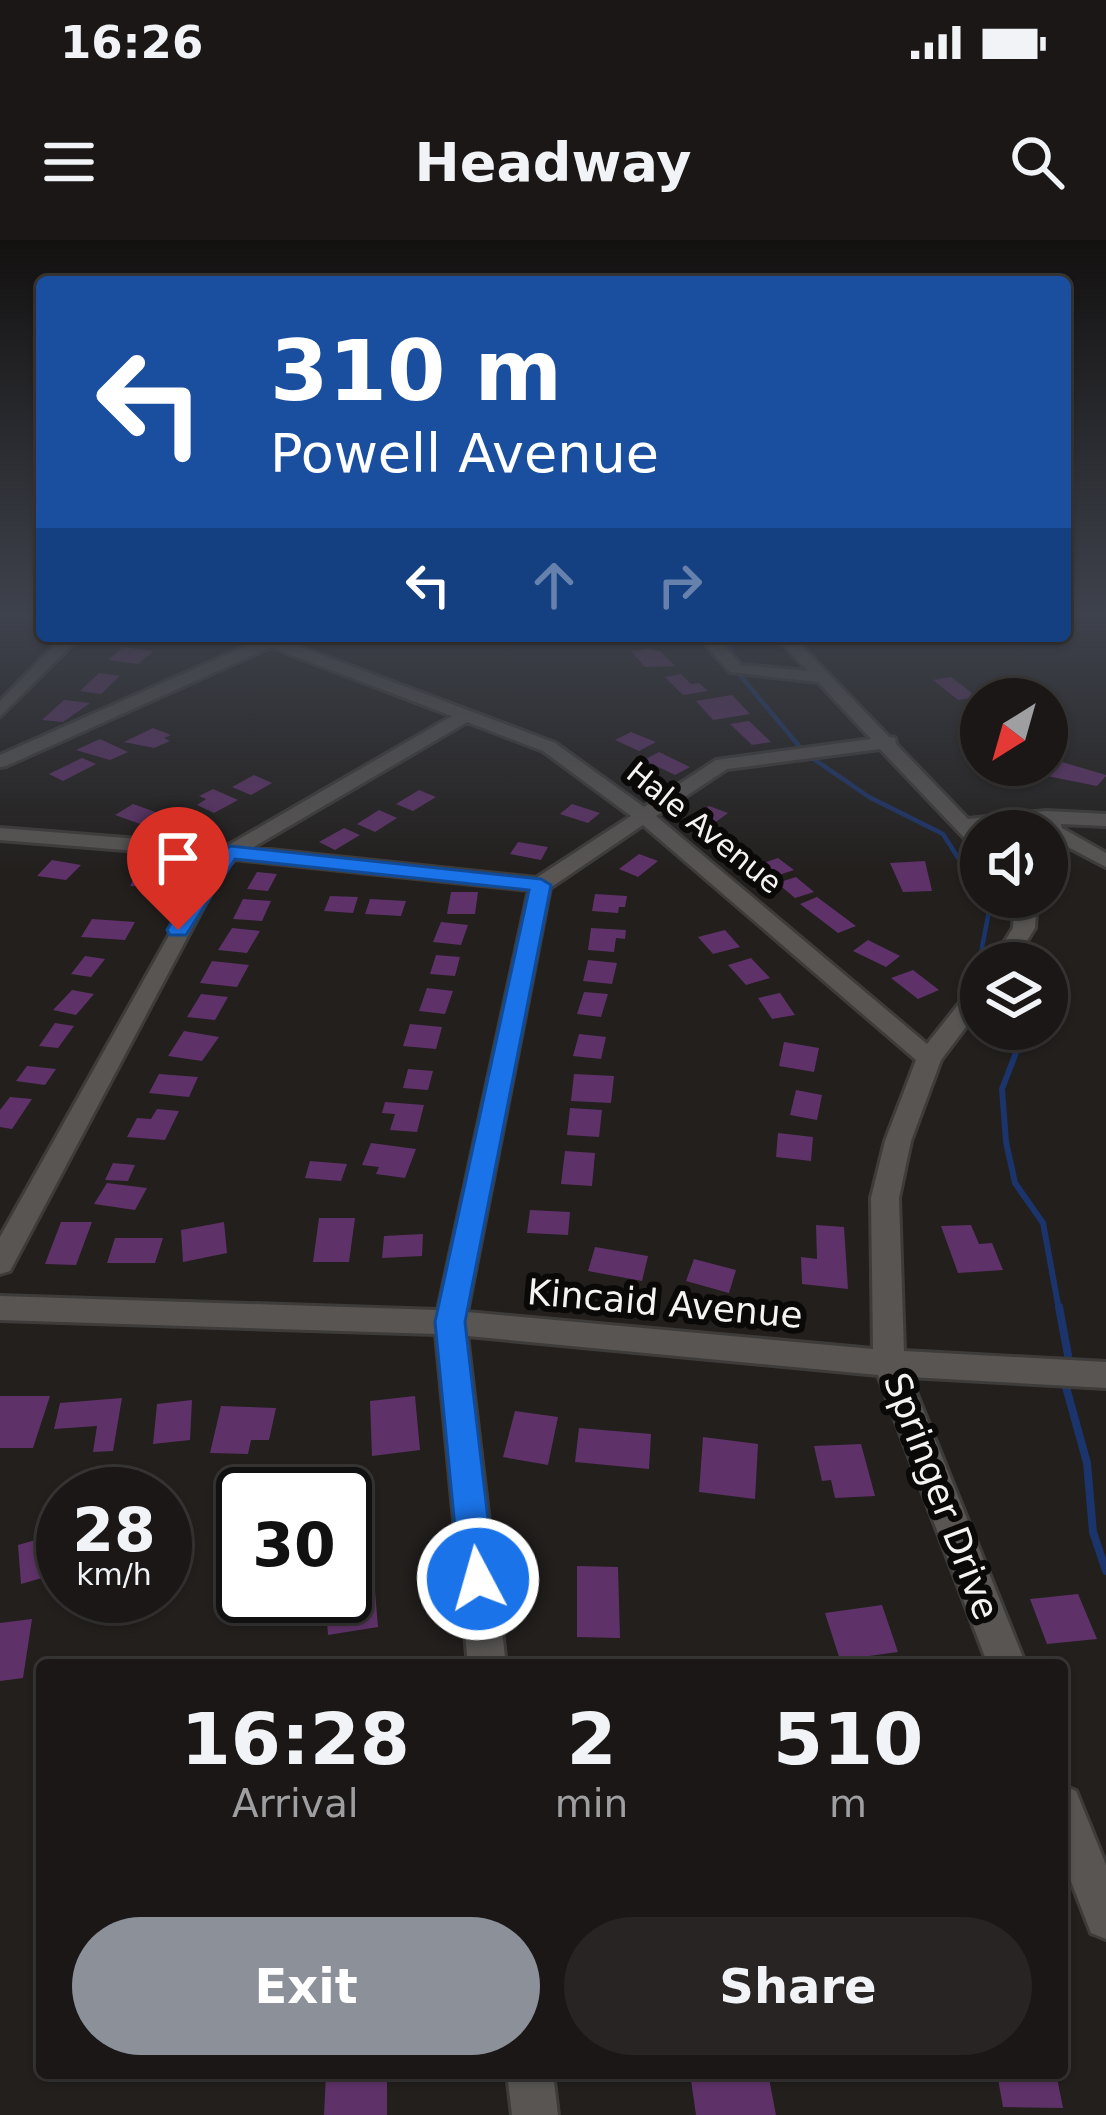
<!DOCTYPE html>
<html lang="en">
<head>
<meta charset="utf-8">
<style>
	:root { --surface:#1a1716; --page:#272423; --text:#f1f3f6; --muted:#9f9fa1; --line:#383635; --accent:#8c9099 }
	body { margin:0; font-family:"DejaVu Sans",sans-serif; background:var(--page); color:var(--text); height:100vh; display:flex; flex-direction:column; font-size:45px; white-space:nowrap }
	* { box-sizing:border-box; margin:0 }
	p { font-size:39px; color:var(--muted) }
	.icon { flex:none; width:66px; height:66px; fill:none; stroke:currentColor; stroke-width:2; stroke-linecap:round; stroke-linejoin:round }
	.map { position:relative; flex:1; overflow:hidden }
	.drawer { position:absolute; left:36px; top:1419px; width:1032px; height:420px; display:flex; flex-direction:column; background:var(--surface); border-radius:12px; box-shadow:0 3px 9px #0004,0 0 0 3px var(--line) }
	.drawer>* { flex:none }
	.hud { position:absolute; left:36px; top:36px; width:1035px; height:366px; border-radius:12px; box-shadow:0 3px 9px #0004,0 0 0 3px var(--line); background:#1a4fa0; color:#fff; overflow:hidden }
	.needle { width:78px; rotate:217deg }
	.controls { position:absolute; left:960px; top:438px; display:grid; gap:24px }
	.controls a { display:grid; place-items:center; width:108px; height:108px; border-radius:50%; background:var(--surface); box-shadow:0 3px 9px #0004,0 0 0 3px var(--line); font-size:60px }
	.speed { position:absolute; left:36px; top:1227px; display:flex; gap:24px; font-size:60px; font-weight:700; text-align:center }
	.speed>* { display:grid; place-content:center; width:156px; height:156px; border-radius:50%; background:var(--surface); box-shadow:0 3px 9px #0004,0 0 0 3px var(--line); line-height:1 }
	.speed small { font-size:30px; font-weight:400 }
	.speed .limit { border:6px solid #111; border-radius:18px; background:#fff; color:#111 }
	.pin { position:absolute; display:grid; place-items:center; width:102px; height:102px; color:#fff; margin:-123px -51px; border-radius:50% 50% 50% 0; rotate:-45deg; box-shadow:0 0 12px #0007 }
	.pin .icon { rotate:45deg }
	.me { position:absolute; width:132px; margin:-66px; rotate:354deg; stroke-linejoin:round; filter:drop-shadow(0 0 9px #0008) }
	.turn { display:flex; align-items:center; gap:42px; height:252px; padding:0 36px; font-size:54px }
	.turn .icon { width:156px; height:156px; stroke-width:2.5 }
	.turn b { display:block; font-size:84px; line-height:102px }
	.lanes { display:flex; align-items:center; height:114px; padding:0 36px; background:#0003; justify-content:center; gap:60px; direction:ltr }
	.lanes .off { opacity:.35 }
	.eta { display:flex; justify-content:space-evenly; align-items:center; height:204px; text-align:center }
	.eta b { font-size:72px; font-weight:700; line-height:84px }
	.primary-button { display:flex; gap:24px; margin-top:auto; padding:24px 36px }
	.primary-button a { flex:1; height:138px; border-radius:72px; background:var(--accent); color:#fff; font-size:48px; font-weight:700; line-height:138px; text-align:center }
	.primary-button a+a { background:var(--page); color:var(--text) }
	.status { display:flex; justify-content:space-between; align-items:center; height:84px; padding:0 60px; background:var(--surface); direction:ltr }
	.status svg { height:33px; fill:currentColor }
	header { display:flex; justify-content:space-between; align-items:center; height:156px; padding:0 36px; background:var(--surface); font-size:54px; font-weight:700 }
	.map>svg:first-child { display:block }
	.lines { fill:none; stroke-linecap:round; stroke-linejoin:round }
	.stream-far2 { stroke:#1b346b; stroke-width:4.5 }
	.stream-far1 { stroke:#1b346b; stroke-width:6 }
	.stream { stroke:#1b346b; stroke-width:8 }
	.building { fill:#5e3268 }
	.minor-casing { stroke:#3e3c3a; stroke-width:6 }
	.minor { fill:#585553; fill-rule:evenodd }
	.route { fill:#1a73e8; stroke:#114b97; stroke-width:3 }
	.labels { text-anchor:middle; stroke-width:12; stroke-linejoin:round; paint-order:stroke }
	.far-street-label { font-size:30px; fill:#f5f3f1; stroke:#0a0908 }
	.street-label { font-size:36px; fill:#f5f3f1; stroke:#0a0908 }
</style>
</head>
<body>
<div class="status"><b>16:26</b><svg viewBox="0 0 49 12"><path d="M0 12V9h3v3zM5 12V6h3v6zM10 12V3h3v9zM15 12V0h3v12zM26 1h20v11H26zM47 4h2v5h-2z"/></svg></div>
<header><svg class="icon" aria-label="menu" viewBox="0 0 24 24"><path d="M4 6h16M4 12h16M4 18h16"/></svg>Headway<svg class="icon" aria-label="search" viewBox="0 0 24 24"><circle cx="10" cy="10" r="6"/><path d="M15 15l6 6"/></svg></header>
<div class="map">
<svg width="1106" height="1875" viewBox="0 0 1106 1875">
	<rect width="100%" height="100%" fill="#221f1d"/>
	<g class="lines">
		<path class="stream-far2" d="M727 396 739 434 799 506
			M808 515 869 557 943 594 981 654
			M980 718 990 666 983 657"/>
		<path class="stream-far1" d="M1011 789 1017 810 1002 849 1006 902 1015 943 1043 983 1059 1070"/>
		<path class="stream" d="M1059 1067 1068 1115
			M1066 1147 1087 1223 1093 1292 1106 1331"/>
	</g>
	<path class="building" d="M123 407 153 411 138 424 108 420Z
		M648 409 660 411 675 426 645 427 631 411Z
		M99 433 120 436 101 454 80 451Z
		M681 434 691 444 699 443 708 451 683 455 665 437Z
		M951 437 977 457 958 460 933 440Z
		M732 455 750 474 713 480 696 461Z
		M64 460 90 463 63 482 42 480Z
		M749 481 771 502 752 505 730 484Z
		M153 488 171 495 164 498 170 501 154 508 124 502Z
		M631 492 656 502 639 511 615 500Z
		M100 499 128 512 110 520 76 510Z
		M659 512 690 527 675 535 644 520Z
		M82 518 96 524 63 541 49 534Z
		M1052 519 1106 535V536L1097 546 1037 534Z
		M254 535 272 543 251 555 232 547Z
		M213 549 238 560 214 573 197 565 206 559 199 556Z
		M419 550 436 557 413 571 396 564Z
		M133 564 161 574 143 585 115 575Z
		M572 564 600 573 588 583 560 574Z
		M709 566 728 573 709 587 690 580Z
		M379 570 397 578 375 592 357 584Z
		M344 588 360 595 335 610 319 602Z
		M518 602 548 607 541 620 510 614Z
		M639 614 658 621 638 637 619 629Z
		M778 618 794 630 770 638 755 626Z
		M52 620 81 625 66 640 37 636Z
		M144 620 167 621 153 647 130 646Z
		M925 621 932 651 903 652 890 623Z
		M257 632 277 634 268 651 247 649Z
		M796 637 814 652 795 658 777 643Z
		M451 652H478L475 674H447Z
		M595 654 627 656 625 667H619L618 673 592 671Z
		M330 656 358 657 353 673 324 671Z
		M817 657 856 686 838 693 800 664Z
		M243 659 271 661 262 681 233 679Z
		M370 659 406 661 401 676 365 674Z
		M92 679 135 682 125 700 81 697Z
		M441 682 468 685 461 705 433 702Z
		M232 688 260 691 247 713 218 710Z
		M591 688 626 690 625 699 616 698 614 712 588 710Z
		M725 690 740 707 713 714 698 697Z
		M868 700 900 716 886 727 853 711Z
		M436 715 460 717 455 736 430 734Z
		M85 716 105 719 91 737 71 734Z
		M751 718 770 738 746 745 728 725Z
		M588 720 617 723 612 744 583 741Z
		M212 721 249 725 237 747 200 743Z
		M913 730 939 750 918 759 891 738Z
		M427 748 453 751 445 774 419 771Z
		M72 750 94 754 76 775 53 770Z
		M584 752 608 754 601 777 577 774Z
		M780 753 795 775 772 779 758 758Z
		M201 754 228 757 215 780 187 777Z
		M55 783 74 786 58 808 39 806Z
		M410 784 442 787 436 809 403 806Z
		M184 791 219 797 202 821 168 816Z
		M579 794 606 797 601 819 573 816Z
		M784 802 819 808 814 832 779 826Z
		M27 826 56 829 45 845 16 841Z
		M408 829 433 831 428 850 403 848Z
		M159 834 198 837 189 857 149 853Z
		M574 834 614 836 611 863 571 861Z
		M796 850 822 855 817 880 790 875Z
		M10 857 32 859 12 889 0 887V870Z
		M385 862 424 865 417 892 390 890 395 874 382 873Z
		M570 868 602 870 599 897 567 895Z
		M157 869 179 871 165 900 127 897 137 878 151 879Z
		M778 893 813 897 811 921 776 917Z
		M371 903 416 909 405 938 376 934 379 927 362 925Z
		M565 911 595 913 592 946 561 944Z
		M310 921 347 924 341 941 305 938Z
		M113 923 135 925 128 941 105 940Z
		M107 943 147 948 135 970 94 964Z
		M530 970 570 972 568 995 527 993Z
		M319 978H355L349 1022H313Z
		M61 982H92L76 1025 45 1024Z
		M224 982 227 1013 183 1022 181 990Z
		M816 985 844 987 848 1049 802 1044 801 1017 817 1019Z
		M971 985 979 1004 992 1003 1003 1030 958 1033 941 986Z
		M423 994 422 1016 382 1018 384 996Z
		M115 998H163L155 1023H107Z
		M595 1007 648 1016 642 1041 588 1031Z
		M694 1019 736 1030 729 1053 686 1041Z
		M0 1156H50L33 1208H0Z
		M415 1156 420 1210 372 1216 370 1161Z
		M122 1158 113 1211 93 1212 97 1186 54 1189 60 1163Z
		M192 1160 190 1200 153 1204 157 1164Z
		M221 1166 276 1168 269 1200H251L248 1214 210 1213Z
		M515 1171 558 1177 548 1225 503 1217Z
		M579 1188 651 1194 649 1229 575 1222Z
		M703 1197 758 1204 755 1259 699 1252Z
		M861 1204 875 1256 835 1258 831 1240 822 1241 814 1206Z
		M371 1263 373 1308 345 1311V1266Z
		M63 1292V1332L21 1344 18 1305Z
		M577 1326 618 1327 620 1398 577 1397Z
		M374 1339 378 1387 328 1395 325 1356H345V1343Z
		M1078 1354 1097 1399 1047 1404 1030 1359Z
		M882 1365 898 1412 840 1420 825 1373Z
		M32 1379 23 1438 0 1441V1383Z
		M326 1833H387V1875H324Z
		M690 1833H768L776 1875H696Z
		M997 1833H1056L1063 1868 1003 1867Z"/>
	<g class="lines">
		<defs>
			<path id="minor" d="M64 396H81L0 476V461Z
				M269 396H290L284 401 555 503 644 567 716 520 871 499 818 442 730 432 698 396H715L741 425 808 431 775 396H792L889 497 895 498 896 504 968 579 1046 571 1106 574V586L1061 584 1062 588 1106 613V627L1047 596 1042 583 978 589 981 610 974 608 880 509 727 529 656 576 927 804 973 746 981 744V767L941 820 911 901 899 958 904 1111 1106 1122V1148L910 1137 1026 1425H988L878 1135 467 1096 506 1425H468L436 1094 0 1080V1056L438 1070 529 650 235 619 223 630 10 1031 0 1034V997L213 617 0 600V588L227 606 452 476 271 407 6 526 0 527V515ZM467 482 543 511 631 576 536 638 252 608ZM643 585 916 820 885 901 871 958 873 1109 467 1072 550 648Z
				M1015 657H1037L1035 688 1013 723H991L1013 688Z
				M1062 1545 1076 1551 1106 1625V1699L1091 1693 1062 1618Z
				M507 1833H553L558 1875H512Z"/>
		</defs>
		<use href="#minor" class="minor-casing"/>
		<use href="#minor" class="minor"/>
	</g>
	<linearGradient id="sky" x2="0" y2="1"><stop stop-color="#131110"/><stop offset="0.59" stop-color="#3e424c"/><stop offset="1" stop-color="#3e424c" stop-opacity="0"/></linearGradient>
	<rect width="1106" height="634" fill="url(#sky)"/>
	<path class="route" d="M230 606 541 639 551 645 465 1082 495 1339 490 1351 478 1356 465 1351 460 1339 435 1082 529 650 235 619 186 695H170L167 690 207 623Z"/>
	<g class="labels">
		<g class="far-street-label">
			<text transform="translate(704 588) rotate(39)" y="10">Hale Avenue</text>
		</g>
		<g class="street-label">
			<text transform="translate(665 1063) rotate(5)" y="13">Kincaid Avenue</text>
			<text transform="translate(942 1256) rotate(69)" y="13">Springer Drive</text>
		</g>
	</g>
</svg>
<div class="controls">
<a><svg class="needle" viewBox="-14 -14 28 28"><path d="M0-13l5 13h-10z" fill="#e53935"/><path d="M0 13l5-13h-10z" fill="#9f9fa1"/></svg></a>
<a><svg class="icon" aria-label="sound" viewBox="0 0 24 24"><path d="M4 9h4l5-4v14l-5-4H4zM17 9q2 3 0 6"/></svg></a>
<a><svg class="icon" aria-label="layers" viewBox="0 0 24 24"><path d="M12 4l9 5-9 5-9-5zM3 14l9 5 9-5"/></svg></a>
</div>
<div class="speed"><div>28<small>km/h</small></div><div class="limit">30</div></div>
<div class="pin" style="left:178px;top:690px;background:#d93025"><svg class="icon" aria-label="arrive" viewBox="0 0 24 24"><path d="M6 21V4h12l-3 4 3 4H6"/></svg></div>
<svg class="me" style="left:478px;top:1339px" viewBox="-20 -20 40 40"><circle r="17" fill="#1a73e8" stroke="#fff" stroke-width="3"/><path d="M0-11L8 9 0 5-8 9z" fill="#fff"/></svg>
<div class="hud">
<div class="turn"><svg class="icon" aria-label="left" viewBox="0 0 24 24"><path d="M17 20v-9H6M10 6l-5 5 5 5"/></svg><div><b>310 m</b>Powell Avenue</div></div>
<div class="lanes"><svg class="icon" aria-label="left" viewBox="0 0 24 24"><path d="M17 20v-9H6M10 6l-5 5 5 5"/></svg><svg class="icon off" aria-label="ahead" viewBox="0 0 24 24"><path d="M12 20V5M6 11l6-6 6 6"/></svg><svg class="icon off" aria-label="right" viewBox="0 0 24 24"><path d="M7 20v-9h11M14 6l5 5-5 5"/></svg></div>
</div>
<section class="drawer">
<div class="eta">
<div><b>16:28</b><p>Arrival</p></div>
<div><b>2</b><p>min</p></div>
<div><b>510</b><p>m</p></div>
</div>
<div class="primary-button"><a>Exit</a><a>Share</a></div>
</section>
</div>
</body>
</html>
